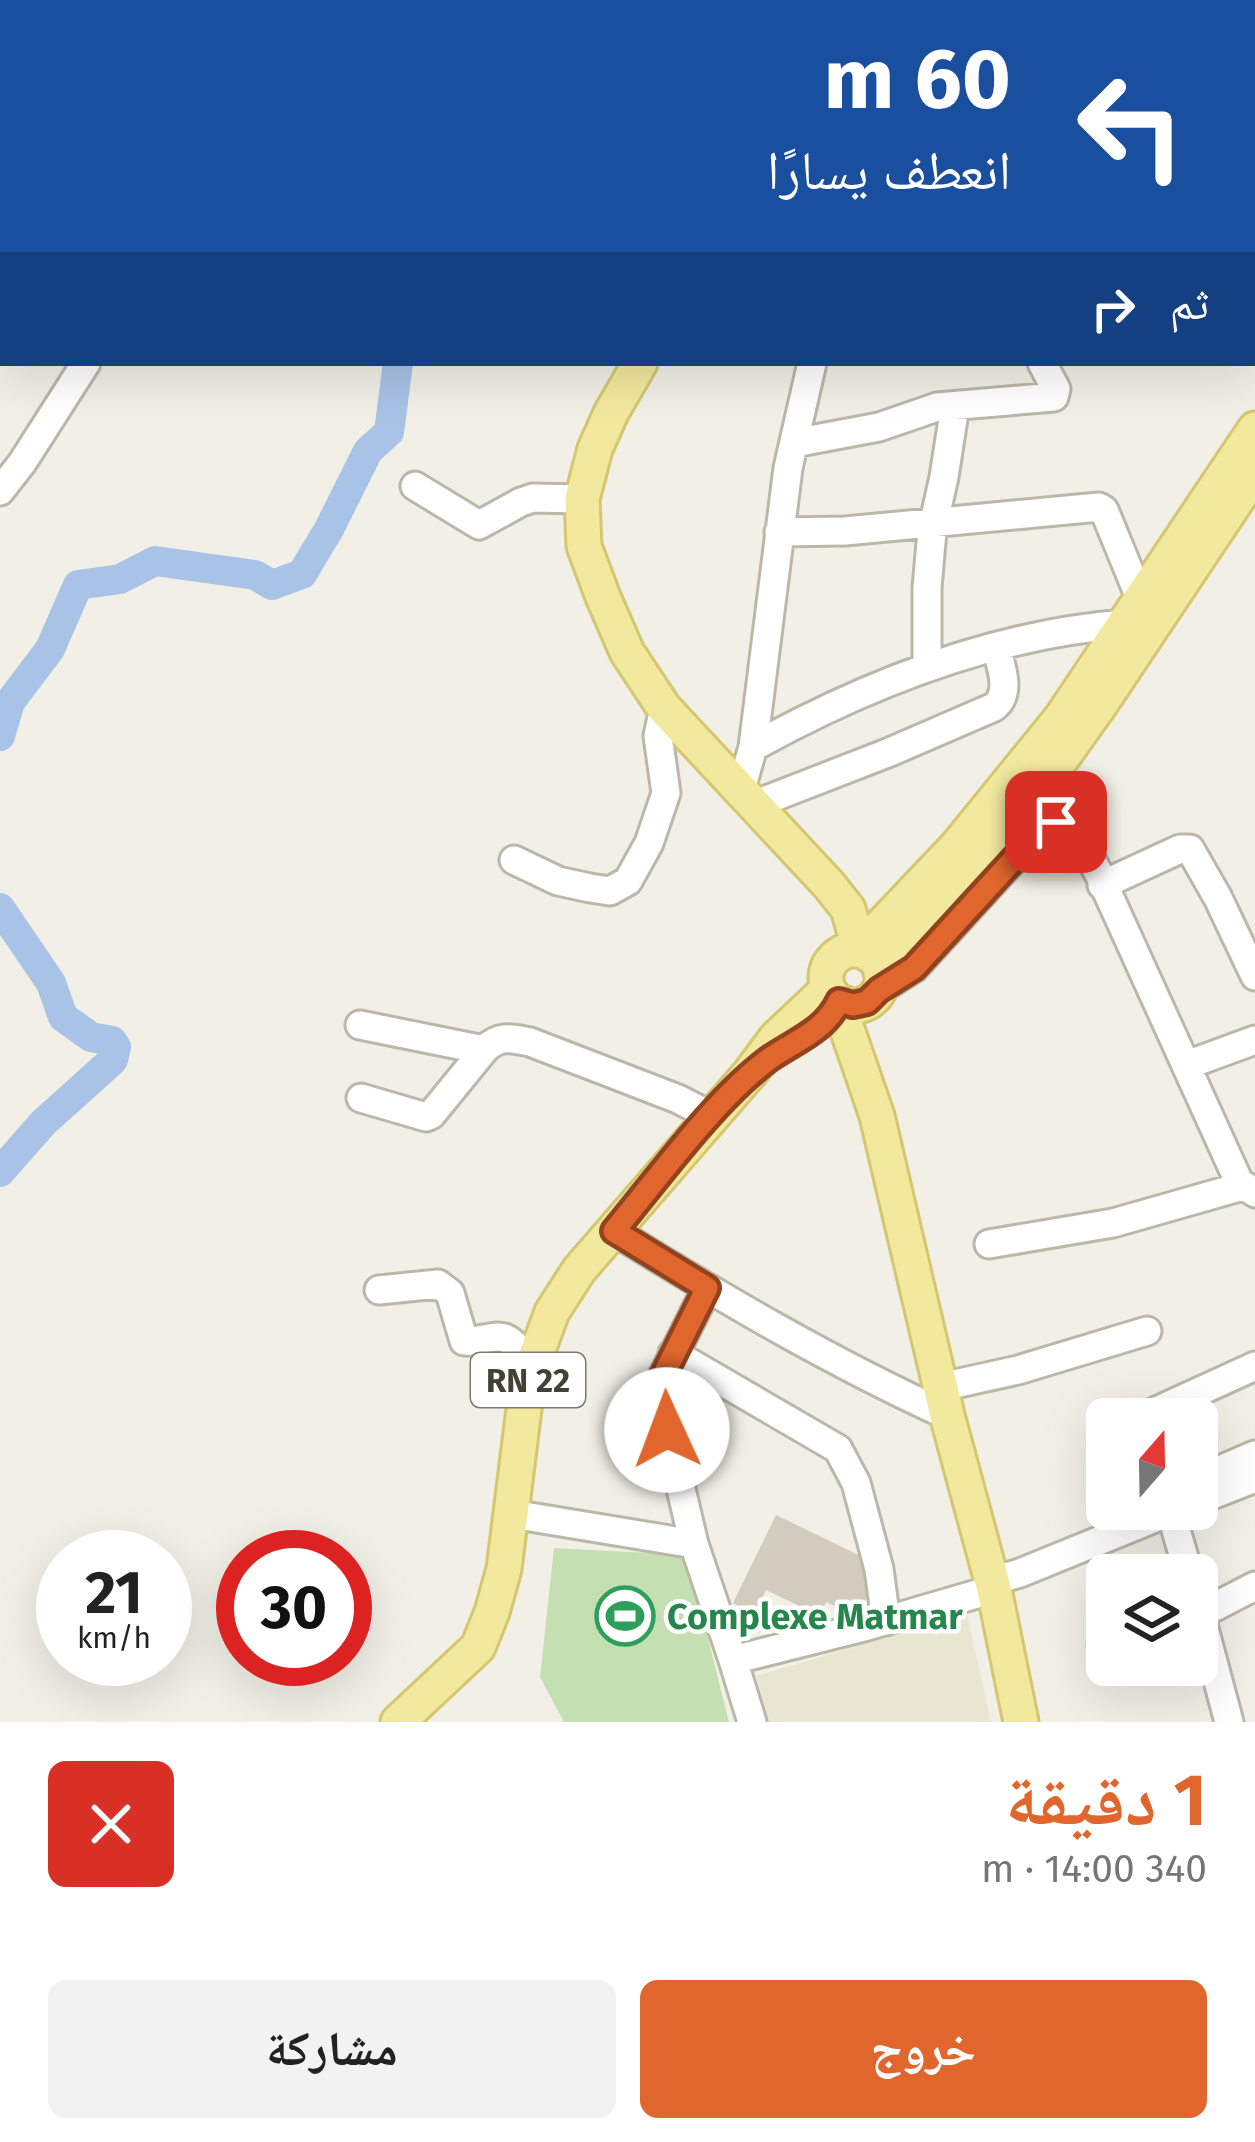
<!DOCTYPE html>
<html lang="ar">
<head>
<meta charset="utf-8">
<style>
	:root { --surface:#fff; --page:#f2f2f2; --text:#222; --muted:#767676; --accent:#e0662e }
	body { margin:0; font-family:"Fira Sans","Noto Naskh Arabic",sans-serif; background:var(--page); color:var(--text); direction:rtl; height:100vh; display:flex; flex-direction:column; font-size:45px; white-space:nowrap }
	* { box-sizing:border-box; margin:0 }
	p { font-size:39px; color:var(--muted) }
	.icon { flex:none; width:66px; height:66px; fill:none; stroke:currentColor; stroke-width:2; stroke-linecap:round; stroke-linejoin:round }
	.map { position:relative; height:1722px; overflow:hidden; direction:ltr }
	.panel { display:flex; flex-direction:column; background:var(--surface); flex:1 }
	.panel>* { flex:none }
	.banner { position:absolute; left:0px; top:0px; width:1257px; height:366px; box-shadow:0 12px 48px #0002; direction:rtl; background:#1a4fa0; color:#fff; overflow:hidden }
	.needle { width:78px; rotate:20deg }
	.controls { position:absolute; left:1086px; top:1398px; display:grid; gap:24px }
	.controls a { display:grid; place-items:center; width:132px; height:132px; border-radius:18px; background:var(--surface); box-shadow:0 12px 48px #0002; font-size:60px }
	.speed { position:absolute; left:36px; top:1530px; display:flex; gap:24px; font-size:60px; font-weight:700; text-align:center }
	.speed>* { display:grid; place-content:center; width:156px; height:156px; border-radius:50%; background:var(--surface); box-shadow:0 12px 48px #0002; line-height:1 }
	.speed small { font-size:30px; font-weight:400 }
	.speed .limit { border:18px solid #d22; background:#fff; color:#111 }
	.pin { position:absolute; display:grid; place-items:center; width:102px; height:102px; color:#fff; margin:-51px; border-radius:24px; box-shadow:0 6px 18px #0006 }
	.me { position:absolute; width:132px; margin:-66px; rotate:358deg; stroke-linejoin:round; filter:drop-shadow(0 0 9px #0008) }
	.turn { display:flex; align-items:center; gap:42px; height:252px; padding:0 48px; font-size:54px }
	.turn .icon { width:156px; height:156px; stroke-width:2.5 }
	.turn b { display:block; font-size:84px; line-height:102px }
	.then { display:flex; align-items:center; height:114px; padding:0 48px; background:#0003; gap:24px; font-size:45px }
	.round { display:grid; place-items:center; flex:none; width:126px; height:126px; border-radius:18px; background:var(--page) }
	.head { display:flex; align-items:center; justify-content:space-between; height:204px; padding:0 48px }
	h1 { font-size:72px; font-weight:700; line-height:90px; color:var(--accent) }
	.action { display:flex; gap:24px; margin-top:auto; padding:24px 48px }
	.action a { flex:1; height:138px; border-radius:18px; background:var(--accent); color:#fff; font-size:48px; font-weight:700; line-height:138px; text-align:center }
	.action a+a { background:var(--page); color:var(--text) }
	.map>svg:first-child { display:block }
	.education { fill:#e8e6d1 }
	.green { fill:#c4e0b3 }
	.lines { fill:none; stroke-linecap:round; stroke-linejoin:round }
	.river { stroke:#a9c3e7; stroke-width:30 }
	.building { fill:#d1ccbd }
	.minor-casing { stroke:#bbb8aa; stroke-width:33 }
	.major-casing { stroke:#d5c770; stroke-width:39 }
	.minor { stroke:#fff; stroke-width:27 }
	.major { stroke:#f2e89e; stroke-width:33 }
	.route-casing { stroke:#92421e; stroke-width:30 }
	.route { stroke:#e0662e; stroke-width:21 }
	.labels { text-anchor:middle; stroke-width:9; stroke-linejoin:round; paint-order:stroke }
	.shield { fill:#fff; stroke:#7b7972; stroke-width:3 }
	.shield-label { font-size:33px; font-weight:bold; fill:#434036 }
	.leisure-label { font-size:36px; font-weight:bold; fill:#27864d; stroke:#fff; text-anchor:start }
</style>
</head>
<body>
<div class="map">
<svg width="1255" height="1722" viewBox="0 0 1255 1722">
	<rect width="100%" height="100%" fill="#f1efe6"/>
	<path class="education" d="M967 1614 991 1722H768L756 1676Z"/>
	<path class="green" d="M554 1548 687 1555 729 1722H564L540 1677Z"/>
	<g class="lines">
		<path class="river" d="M1136 0 1138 3
			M714 3 717 0
			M1254 90 1255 89
			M0 736 10 702 50 649 78 585 120 579 155 561 255 575 272 585 302 574 329 529 368 451 389 432 398 363
			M0 908 51 983 63 1017 91 1037 112 1041 116 1047 113 1060 43 1123 0 1172"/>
	</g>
	<path class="building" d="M776 1515 871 1561 873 1584 857 1617 826 1602 820 1616 766 1590 755 1614 733 1603Z"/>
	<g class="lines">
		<defs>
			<path id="minor" d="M444 3 445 0
				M794 443 879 427 937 407 1054 397 1056 389 1042 363
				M415 486 479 525 521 502 533 498 582 499
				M0 491 22 463 86 363
				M779 532 845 531 1099 507 1104 510 1141 600 1154 608
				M927 667V588L932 531 944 477 955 406
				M753 747C867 684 994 634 1125 624
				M741 789 753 747 788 468 812 363
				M756 804 890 752 994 707C1012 693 1001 667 996 647
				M514 860 558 881 590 888 610 891 628 881 649 843 666 793 658 736 664 708
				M1102 885 1180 849H1190L1218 898 1255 976
				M879 990 914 968 1046 824 1060 823 1087 852 1099 874 1239 1182 1255 1193
				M360 1025 484 1050
				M1187 1065 1255 1040
				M361 1098 426 1117 431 1115 484 1050C499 1035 510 1038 530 1042L678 1099 711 1116
				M614 1231C722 1298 831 1362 947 1415
				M989 1244 1113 1223 1243 1186
				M707 1288 662 1378 660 1400 694 1544 733 1660 864 1627 994 1589
				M379 1290 438 1284 450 1293 464 1341C477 1343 495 1333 507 1339 516 1344 525 1356 532 1362
				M673 1353 838 1449 856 1483 879 1569 886 1621
				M941 1387 1018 1370 1147 1331
				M1146 1419 1152 1413 1255 1366
				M1197 1480 1255 1455
				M1197 1501 1255 1478
				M1170 1509 1189 1575
				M512 1514 694 1544
				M992 1581 1020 1573 1177 1509
				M1197 1602 1229 1722
				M1197 1616 1255 1586
				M1102 1645 1107 1644
				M733 1660 752 1722"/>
			<path id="major" d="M882 0 883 3
				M640 363 611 413 595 449 582 499 584 546 603 597 627 652 664 708 829 885 848 909 860 950
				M826 978a28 28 0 1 1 56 0a28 28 0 1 1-56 0Z
				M866 953 880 927 957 846 1061 718 1255 429
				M881 973 903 938 986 852 1040 789 1100 705 1255 473
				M846 1004 845 1023 877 1116 947 1415 994 1589 1021 1722
				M398 1722 478 1647 492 1612 504 1569 528 1377 552 1312 579 1270 750 1073 776 1038 828 989"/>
		</defs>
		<use href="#minor" class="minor-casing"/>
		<use href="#major" class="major-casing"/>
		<use href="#minor" class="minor"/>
		<use href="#major" class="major"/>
	</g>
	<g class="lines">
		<defs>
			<path id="route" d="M667 1430 660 1400 662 1378 707 1288 614 1231C659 1177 714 1100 769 1059 795 1041 825 1031 839 1001L853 1005 867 1002 879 990 914 968 1046 824 1056 822"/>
		</defs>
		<use href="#route" class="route-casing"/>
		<use href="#route" class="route"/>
	</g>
	<defs>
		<symbol id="stadium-ring" viewBox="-11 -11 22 22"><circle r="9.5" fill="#fff" stroke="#2e9e5b" stroke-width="1.5"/><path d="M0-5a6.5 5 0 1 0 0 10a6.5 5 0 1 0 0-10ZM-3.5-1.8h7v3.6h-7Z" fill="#2e9e5b"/></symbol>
	</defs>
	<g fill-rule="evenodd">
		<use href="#stadium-ring" x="592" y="1583" width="66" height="66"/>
	</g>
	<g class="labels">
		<rect class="shield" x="471" y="1353" width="114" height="54" rx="9"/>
		<g class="shield-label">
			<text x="528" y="1392">RN 22</text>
		</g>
		<g class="leisure-label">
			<text x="667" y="1629">Complexe Matmar</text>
		</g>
	</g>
</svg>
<div class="controls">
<a><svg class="needle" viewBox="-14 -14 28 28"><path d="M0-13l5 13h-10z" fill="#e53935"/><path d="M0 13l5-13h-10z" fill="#767676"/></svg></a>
<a><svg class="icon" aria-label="layers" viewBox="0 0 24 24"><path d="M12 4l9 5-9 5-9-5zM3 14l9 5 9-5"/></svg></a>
</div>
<div class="speed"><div>21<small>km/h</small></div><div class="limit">30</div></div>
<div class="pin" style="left:1056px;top:822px;background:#d93025"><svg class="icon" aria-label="arrive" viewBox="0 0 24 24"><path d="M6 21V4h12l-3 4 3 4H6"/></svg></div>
<svg class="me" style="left:667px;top:1430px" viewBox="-20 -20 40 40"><circle r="19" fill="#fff"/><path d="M0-13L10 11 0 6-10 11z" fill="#e0662e"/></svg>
<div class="banner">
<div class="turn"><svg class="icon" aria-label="left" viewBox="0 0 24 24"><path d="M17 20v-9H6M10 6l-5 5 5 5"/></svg><div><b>60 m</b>انعطف يسارًا</div></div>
<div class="then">ثم<svg class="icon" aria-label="right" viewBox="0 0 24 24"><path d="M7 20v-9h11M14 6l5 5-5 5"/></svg></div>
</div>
</div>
<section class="panel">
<div class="head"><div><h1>1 دقيقة</h1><p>340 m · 14:00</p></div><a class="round" style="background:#d93025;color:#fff"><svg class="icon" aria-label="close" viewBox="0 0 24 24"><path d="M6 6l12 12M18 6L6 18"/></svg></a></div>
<div class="action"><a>خروج</a><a>مشاركة</a></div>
</section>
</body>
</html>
